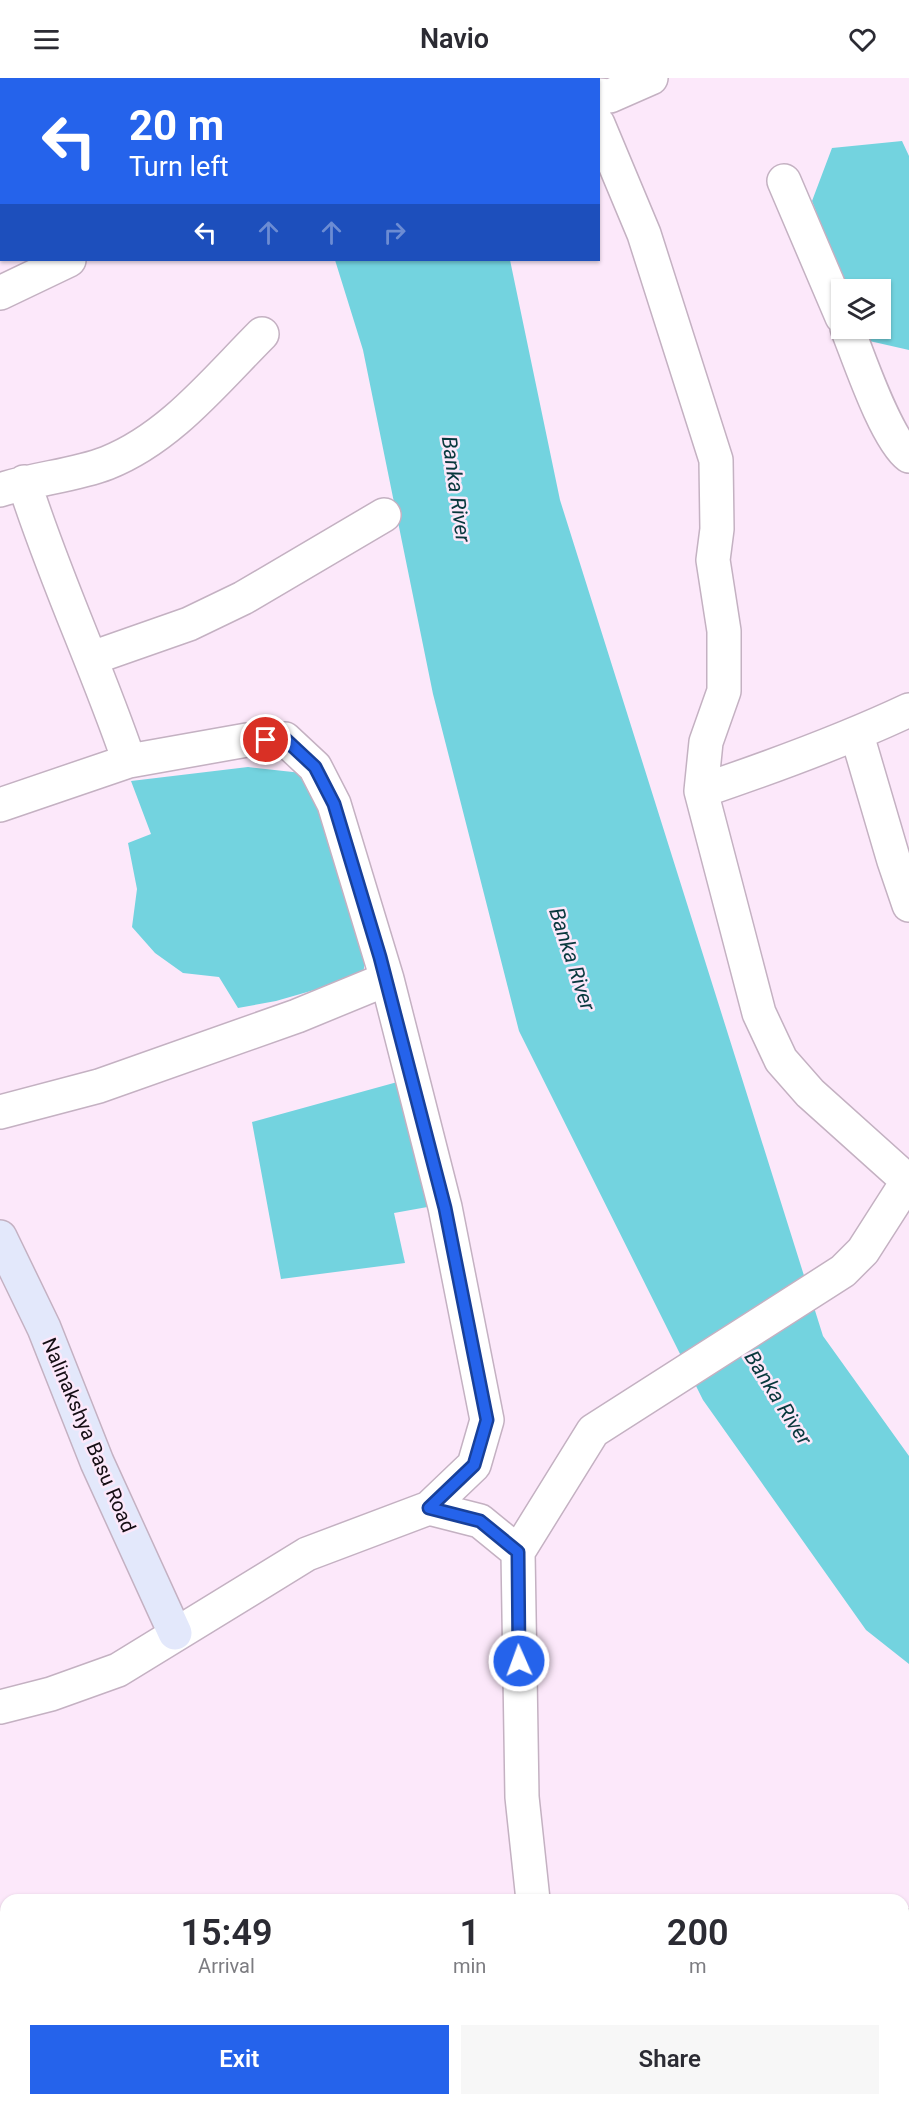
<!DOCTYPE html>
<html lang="en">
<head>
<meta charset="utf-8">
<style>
	:root { --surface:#fff; --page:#f7f7f7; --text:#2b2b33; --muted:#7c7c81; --accent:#2563eb }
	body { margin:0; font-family:Roboto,sans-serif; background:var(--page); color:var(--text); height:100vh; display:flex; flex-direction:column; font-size:22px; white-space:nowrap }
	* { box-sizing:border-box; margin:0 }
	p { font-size:20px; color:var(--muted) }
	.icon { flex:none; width:33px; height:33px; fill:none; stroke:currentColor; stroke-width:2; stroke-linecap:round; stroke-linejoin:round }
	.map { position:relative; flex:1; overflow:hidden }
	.sheet { position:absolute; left:0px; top:1816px; width:909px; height:212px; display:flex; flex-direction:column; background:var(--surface); border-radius:18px 18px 0 0; box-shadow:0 2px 4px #0004 }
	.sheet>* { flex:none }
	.top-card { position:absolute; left:0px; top:0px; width:600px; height:183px; box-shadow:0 2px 4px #0004; background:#2563eb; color:#fff; overflow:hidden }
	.tools { position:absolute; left:831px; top:201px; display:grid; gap:12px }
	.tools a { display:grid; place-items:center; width:60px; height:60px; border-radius:0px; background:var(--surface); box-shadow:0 2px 4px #0004; font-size:30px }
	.pin { position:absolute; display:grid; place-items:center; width:51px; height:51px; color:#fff; margin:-26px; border:3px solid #fff; border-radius:50%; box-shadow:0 2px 6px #0007 }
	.me { position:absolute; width:66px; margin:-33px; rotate:358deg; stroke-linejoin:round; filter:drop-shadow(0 0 4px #0008) }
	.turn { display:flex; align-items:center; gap:21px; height:126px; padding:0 30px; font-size:27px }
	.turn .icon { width:78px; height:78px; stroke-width:2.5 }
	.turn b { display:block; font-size:42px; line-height:51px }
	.lanes { display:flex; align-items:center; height:57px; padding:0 30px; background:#0003; justify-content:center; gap:30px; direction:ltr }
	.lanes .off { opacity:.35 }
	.eta { display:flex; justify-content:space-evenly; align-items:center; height:102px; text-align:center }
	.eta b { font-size:36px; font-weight:600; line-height:42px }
	.button { display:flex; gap:12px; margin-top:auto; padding:12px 30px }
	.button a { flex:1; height:69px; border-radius:0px; background:var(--accent); color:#fff; font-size:24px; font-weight:600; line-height:69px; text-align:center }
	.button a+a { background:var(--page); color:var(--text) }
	header { display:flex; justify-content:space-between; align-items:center; height:78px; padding:0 30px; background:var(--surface); font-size:27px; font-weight:600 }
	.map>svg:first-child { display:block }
	.water { fill:#73d3df }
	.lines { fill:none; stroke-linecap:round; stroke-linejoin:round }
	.street-casing { stroke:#c4b1c2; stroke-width:36 }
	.secondary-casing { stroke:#c4b1c2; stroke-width:36 }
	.street { stroke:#fff; stroke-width:33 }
	.secondary { stroke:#e3e8fb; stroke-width:33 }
	.route-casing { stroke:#184099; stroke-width:15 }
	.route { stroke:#2563eb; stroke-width:10 }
	.labels { text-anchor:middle; stroke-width:5; stroke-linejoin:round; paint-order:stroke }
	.street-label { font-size:20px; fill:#150e14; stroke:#fce8fa }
	.water-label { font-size:21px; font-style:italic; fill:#08383d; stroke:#fce8fa }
</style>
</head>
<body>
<header><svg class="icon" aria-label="menu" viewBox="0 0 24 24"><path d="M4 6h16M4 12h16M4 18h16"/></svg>Navio<svg class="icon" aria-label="heart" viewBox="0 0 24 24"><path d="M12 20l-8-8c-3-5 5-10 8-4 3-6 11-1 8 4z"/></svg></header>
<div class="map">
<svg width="909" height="2027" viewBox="0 0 909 2027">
	<rect width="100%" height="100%" fill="#fce8fa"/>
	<path class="water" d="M280 0H461L462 1 281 2Z
		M902 63 909 78V272L865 262 861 251 880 250V212L846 211 812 123 832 70Z
		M335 182H510L560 422 823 1258 909 1378V1586L866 1552 703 1322 519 953 433 616 363 272Z
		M248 689 311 696 366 873 363 898 276 923 238 930 219 899 183 895 155 875 132 849 137 811 128 765 151 756 131 703Z
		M401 1003 433 1128 394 1135 405 1185 281 1201 252 1044Z"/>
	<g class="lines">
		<defs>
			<path id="street" d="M227 0V2
				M564 0 565 2
				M598 17 610 18 651 0
				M598 46 644 156 716 382 717 451 713 482 724 553V613L706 664 701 713 759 935 781 982 810 1015 908 1103
				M784 103 842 239
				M0 215 69 182
				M847 250C859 280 886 361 909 378
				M24 404C54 499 97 589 129 683
				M0 412C35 400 74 398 107 385 170 360 215 303 262 256
				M92 580 189 546 243 520 384 437
				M857 657 894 783 909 827
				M701 713C772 689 841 664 909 632
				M0 727 129 683 247 662 285 661 315 689 334 726 387 901 445 1129 487 1342 474 1387 429 1430
				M0 1034 99 1008 297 938 387 901
				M518 1474 522 1719 533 1822
				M0 1629 51 1616 118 1592 307 1476 429 1430 480 1443 518 1474 593 1353 843 1193 863 1173 909 1101
				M903 1850 909 1848
				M128 2022 160 2027
				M550 2022 551 2027"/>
			<path id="secondary" d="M0 1159 44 1250 97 1384 175 1555"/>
		</defs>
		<use href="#street" class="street-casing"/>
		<use href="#secondary" class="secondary-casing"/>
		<use href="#street" class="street"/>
		<use href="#secondary" class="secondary"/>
	</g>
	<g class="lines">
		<defs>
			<path id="route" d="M266 662 285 661 315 689 334 726 380 879 445 1130 487 1342 474 1387 429 1430 480 1443 518 1474 519 1583"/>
		</defs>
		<use href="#route" class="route-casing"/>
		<use href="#route" class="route"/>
	</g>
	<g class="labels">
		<g class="street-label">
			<text transform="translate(89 1357) rotate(67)" y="7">Nalinakshya Basu Road</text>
		</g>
		<g class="water-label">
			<text transform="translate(456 411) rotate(82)" y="7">Banka River</text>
			<text transform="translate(572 881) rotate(72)" y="7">Banka River</text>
			<text transform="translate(778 1320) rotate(58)" y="7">Banka River</text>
		</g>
	</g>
</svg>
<div class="tools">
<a><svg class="icon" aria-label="layers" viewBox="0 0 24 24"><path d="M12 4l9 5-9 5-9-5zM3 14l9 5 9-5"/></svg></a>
</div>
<div class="pin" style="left:266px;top:662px;background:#d93025"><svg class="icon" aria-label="arrive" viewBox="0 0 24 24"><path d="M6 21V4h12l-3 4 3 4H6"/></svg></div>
<svg class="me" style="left:519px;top:1583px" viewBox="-20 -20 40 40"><circle r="17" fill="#2563eb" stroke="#fff" stroke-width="3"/><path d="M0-11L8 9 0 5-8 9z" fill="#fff"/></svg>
<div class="top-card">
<div class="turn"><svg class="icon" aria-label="left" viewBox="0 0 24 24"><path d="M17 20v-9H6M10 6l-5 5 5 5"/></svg><div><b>20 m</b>Turn left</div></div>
<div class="lanes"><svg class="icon" aria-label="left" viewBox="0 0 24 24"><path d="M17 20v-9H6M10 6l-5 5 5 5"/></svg><svg class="icon off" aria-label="ahead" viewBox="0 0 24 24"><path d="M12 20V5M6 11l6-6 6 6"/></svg><svg class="icon off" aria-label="ahead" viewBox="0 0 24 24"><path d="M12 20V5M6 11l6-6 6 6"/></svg><svg class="icon off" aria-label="right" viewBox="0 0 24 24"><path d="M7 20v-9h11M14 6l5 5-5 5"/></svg></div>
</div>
<section class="sheet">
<div class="eta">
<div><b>15:49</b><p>Arrival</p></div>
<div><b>1</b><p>min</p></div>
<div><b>200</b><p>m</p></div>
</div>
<div class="button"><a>Exit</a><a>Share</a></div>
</section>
</div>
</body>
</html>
